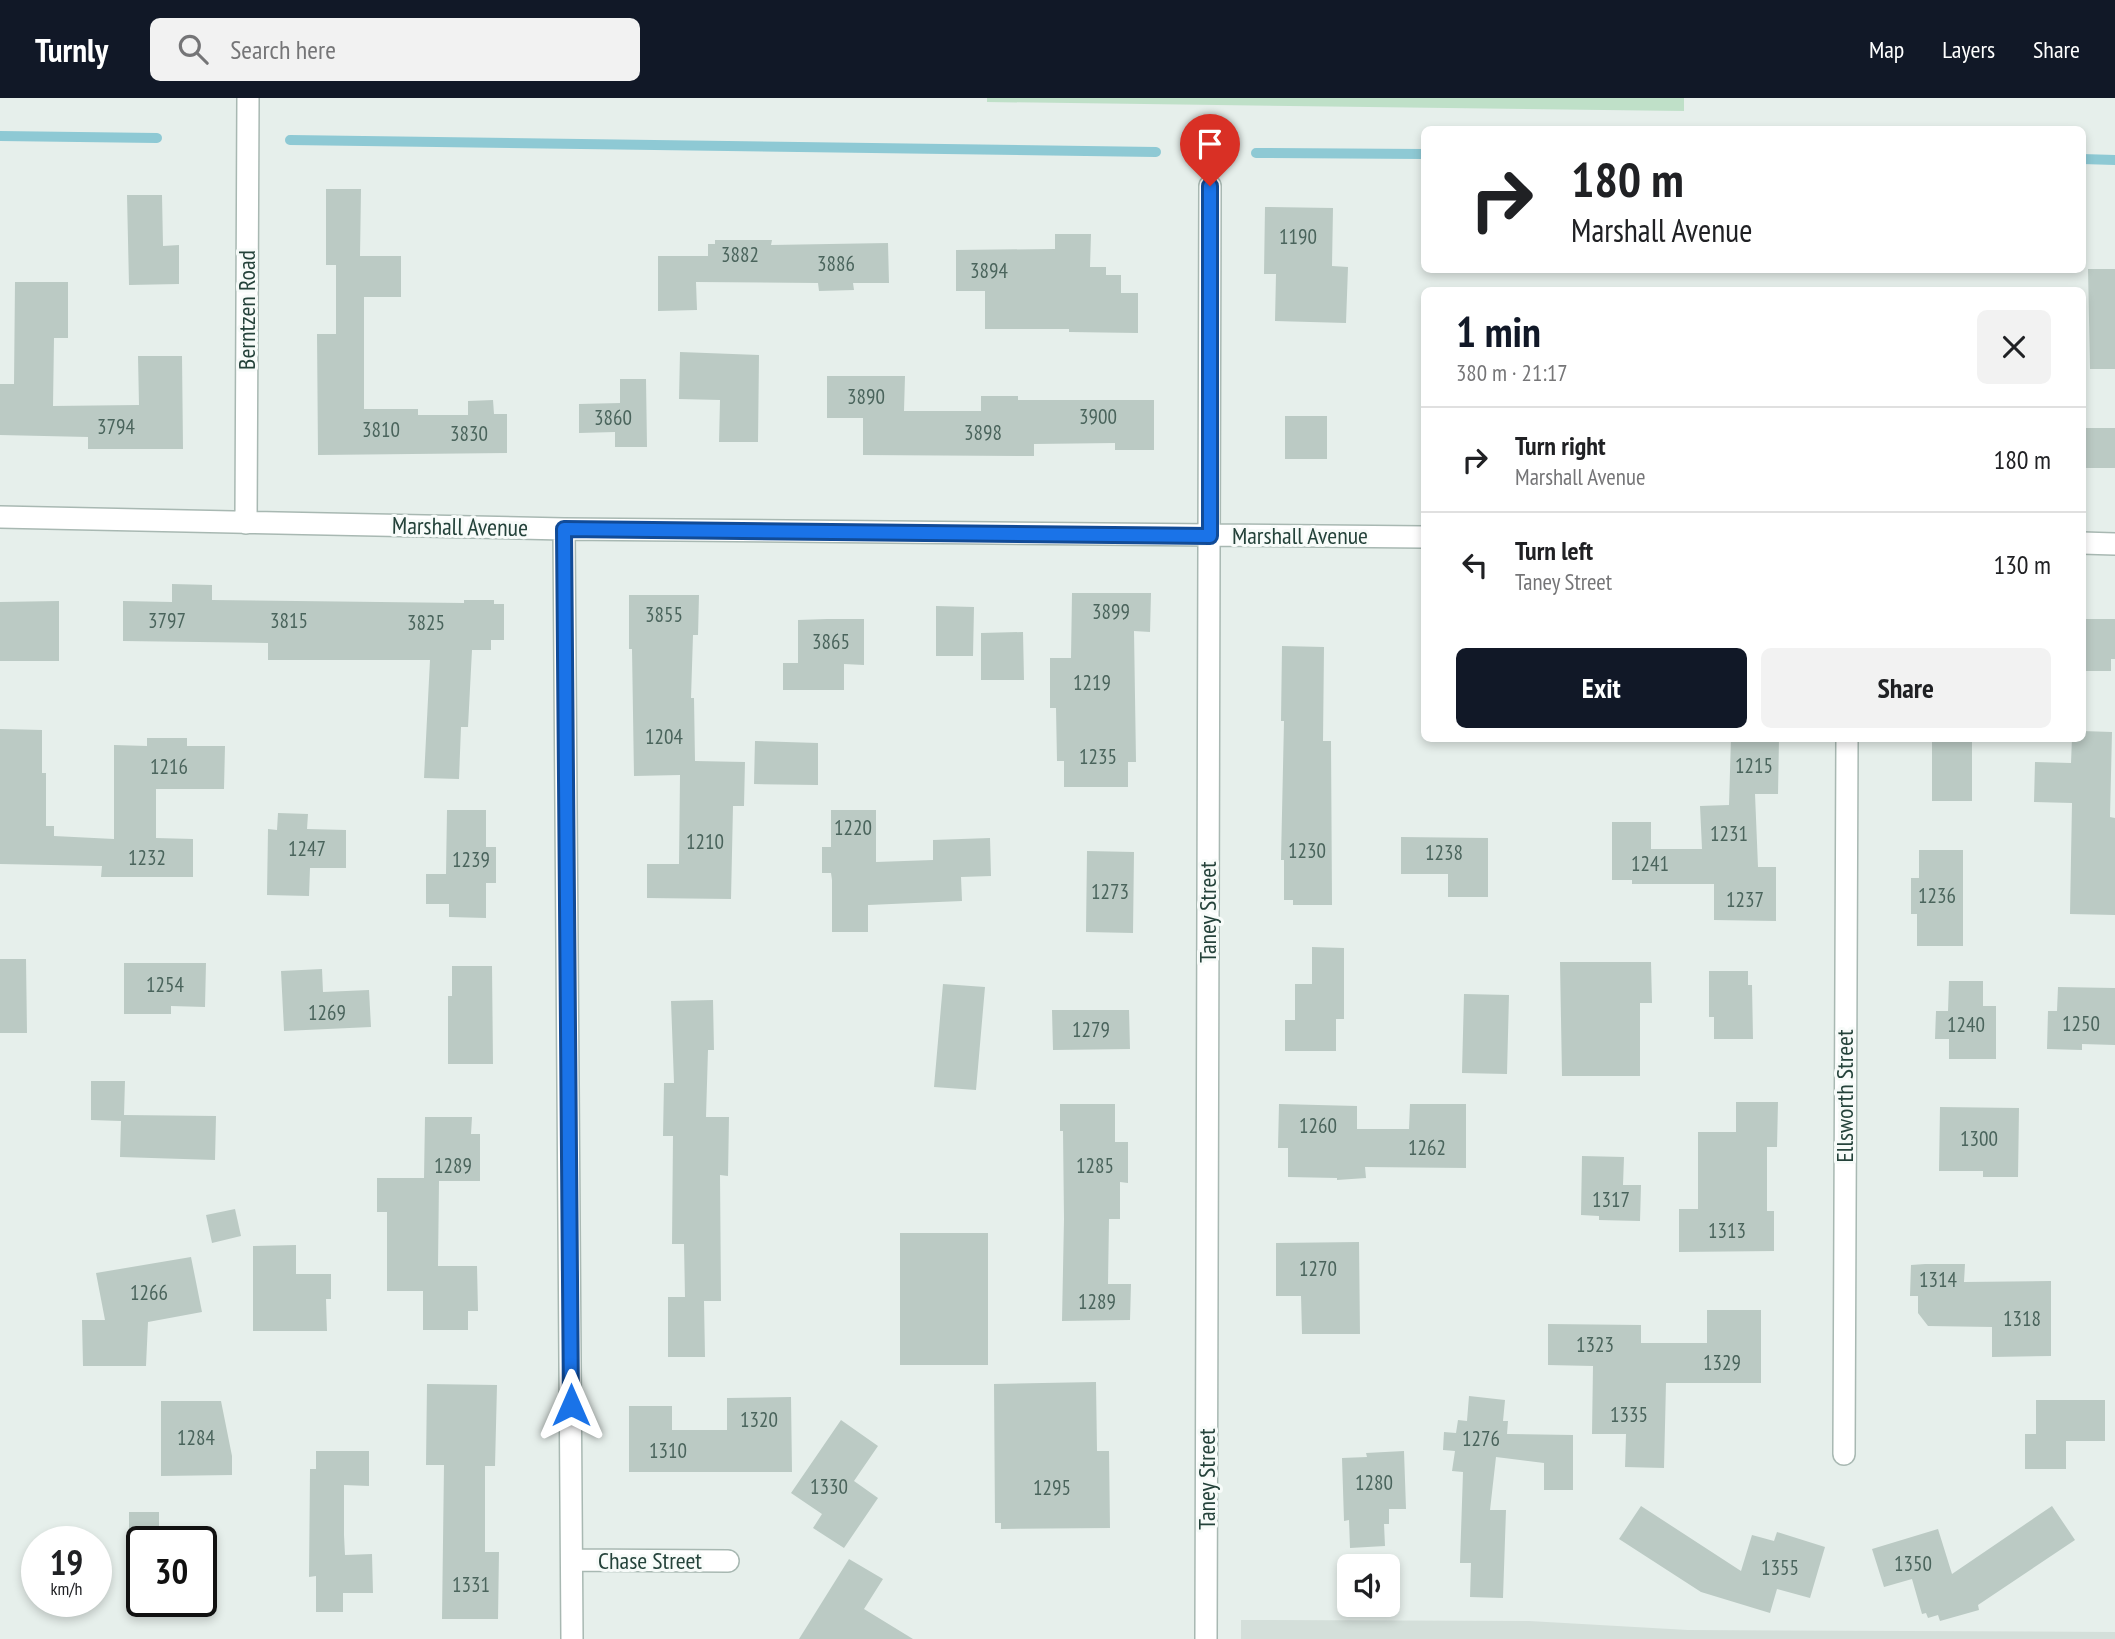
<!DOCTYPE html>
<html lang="en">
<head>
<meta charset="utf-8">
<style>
	:root { --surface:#fff; --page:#f2f2f2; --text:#202124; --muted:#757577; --line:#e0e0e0; --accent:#111827 }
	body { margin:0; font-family:"PT Sans Narrow",sans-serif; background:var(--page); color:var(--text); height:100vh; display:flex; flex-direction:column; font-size:26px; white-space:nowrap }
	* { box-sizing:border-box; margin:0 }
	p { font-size:23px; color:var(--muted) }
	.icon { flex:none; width:38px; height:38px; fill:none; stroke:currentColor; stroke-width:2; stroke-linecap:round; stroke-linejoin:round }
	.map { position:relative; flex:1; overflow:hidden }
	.details { position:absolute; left:1421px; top:189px; width:665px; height:455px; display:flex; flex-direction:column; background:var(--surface); border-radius:10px; box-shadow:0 4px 10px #0003 }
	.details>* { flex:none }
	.top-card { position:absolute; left:1421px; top:28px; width:665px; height:147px; border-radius:10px; box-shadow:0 4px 10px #0003; background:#fff; color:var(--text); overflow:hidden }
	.tools { position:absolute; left:1337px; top:1456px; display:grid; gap:14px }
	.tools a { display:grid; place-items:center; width:63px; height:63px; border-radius:10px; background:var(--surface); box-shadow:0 4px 10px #0003; font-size:35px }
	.speed { position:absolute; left:21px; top:1428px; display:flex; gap:14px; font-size:35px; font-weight:700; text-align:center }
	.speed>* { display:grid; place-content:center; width:91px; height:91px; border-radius:50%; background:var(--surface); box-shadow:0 4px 10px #0003; line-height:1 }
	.speed small { font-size:18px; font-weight:400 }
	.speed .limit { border:4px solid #111; border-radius:10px; background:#fff; color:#111 }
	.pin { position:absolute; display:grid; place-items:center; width:60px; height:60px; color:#fff; margin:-72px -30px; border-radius:50% 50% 50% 0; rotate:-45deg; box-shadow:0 0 7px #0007 }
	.pin .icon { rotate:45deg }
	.me { position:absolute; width:77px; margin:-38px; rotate:0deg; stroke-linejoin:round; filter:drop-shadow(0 0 5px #0008) }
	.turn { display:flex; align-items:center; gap:24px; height:147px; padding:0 35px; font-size:32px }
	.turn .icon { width:91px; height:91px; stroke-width:2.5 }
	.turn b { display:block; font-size:49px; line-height:60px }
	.round { display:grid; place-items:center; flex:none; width:74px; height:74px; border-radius:10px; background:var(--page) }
	.head { display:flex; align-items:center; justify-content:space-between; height:119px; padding:0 35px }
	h1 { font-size:42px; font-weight:700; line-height:52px; color:var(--accent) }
	.primary-button { display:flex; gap:14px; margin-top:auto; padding:14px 35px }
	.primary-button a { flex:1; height:80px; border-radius:10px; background:var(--accent); color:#fff; font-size:28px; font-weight:700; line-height:80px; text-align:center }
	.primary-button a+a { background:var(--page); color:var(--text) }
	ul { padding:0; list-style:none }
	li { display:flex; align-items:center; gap:21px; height:105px; padding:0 35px; border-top:2px solid var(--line) }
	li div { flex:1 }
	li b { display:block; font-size:26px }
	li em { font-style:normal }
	header { display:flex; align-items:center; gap:42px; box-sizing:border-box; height:98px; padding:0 35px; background:var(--accent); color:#fff }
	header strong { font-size:33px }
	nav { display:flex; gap:38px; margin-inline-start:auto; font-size:24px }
	.search { width:490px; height:63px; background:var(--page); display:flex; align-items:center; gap:18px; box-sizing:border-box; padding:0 24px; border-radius:10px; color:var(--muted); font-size:26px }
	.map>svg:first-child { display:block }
	.built { fill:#d4dfda }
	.green { fill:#bfe0c8 }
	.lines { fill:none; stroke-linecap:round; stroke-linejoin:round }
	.stream { stroke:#8ec9d4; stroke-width:10 }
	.building { fill:#bbcac4 }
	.minor-casing { stroke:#a8b8b2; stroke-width:24 }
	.minor { stroke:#fff; stroke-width:21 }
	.route-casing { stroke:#114b97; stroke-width:18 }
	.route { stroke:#1a73e8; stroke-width:12 }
	.labels { text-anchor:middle; stroke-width:6; stroke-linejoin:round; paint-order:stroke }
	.number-label { font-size:21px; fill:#4a645c }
	.street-label { font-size:24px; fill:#24423a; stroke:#f7fbf9 }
</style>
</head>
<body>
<header>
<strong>Turnly</strong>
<div class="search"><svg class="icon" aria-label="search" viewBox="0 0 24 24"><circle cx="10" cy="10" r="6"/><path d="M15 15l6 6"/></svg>Search here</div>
<nav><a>Map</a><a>Layers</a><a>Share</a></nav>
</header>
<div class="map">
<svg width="2115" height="1541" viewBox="0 0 2115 1541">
	<rect width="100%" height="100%" fill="#e6efeb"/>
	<path class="built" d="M1241 1522 1529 1523 1688 1532 2115 1534V1541H1241Z"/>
	<path class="green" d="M987 0H1684V13L987 4Z"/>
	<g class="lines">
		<path class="stream" d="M0 38 157 40
			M290 42 1156 54
			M1256 55 1424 56
			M2082 61 2115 62"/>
	</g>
	<path class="building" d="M326 91H361L360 158H401V199H364V311H418V317H468V303L493 302 494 316H507V355L318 357 317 236H336V167H326Z
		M127 97H162L163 148 179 147V186L129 187Z
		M1265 109 1333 110 1332 168 1348 169 1346 225 1275 223 1276 176H1264Z
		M1055 136H1091L1090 169H1106V177H1121V195H1138V235L1069 234V231H985V193H956V152L1055 151Z
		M715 142H772L771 147 888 145 889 185H853L854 192 819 193 818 185 696 184 697 212 658 213V158H708V146H715Z
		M2088 171H2115V271H2090Z
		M15 184H68V240H54L53 308 139 307 138 258H182L183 351H88V339L0 337V286H14Z
		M680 254 759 257 758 344H719L720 302 679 301Z
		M827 278H905L904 313H981V298H1018V302H1154V352H1115V345L1034 346V358L863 357V320H827Z
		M620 281H646L647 349H615V334L579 335V306L620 305Z
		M1285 318H1327V361H1285Z
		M2082 330H2115V370H2082Z
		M172 486 212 487V502L464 505V502H494V506H504V542H491V552H472L468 629H461L459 681 424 680 430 562H268V545L123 543V503L172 504Z
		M1072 495H1151L1150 534 1134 533 1136 664H1128V689H1064V663H1057L1056 610H1050V560H1071Z
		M629 497H699L698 537H693L691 600H694L695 663 745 664 744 708H733L731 801 647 800V766H679L680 677 634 678 632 551H629Z
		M59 503V563H0V504Z
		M936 508 974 509 973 558H936Z
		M827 521H864V567L844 566V592H783V565H798V522Z
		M2082 521H2115V561H2111V573H2082Z
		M1023 534 1024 582H981V535Z
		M1282 548 1324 549 1323 643H1331L1332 807H1293V802H1284V762H1281L1284 623H1281Z
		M0 631 42 632V675H46V728H54V738L114 741V647L147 648V640H187V648H225L224 691H156V740L193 741V779H101L102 768 0 766Z
		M2082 633 2112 634 2110 719 2115 720V817L2070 816 2072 705 2034 704 2035 664 2071 665 2072 640H2082Z
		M1731 640H1779L1778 696H1755L1758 769H1776V823L1714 822V786H1632V782H1612V724H1651V751H1702L1700 708 1729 707Z
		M1932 640H1972V703H1932Z
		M755 643 818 645V687L754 686Z
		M447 712H486V749H496V785H486V820L449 819V806H426V776H446Z
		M831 712H876V764L933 762V742L990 740 991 778 961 779 962 803 868 807V834H832V782L831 775H822V749H831Z
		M278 715 308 716 307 731 346 732V770H310L309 798 267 797 268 731 277 732Z
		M1401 739 1488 740V799H1448V776H1401Z
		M1919 752H1963V848H1917V816H1911V780H1919Z
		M1087 753 1134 754 1133 835 1086 834Z
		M1312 849 1344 850V921H1336V953H1285V922H1295V886H1312Z
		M0 861H26L27 935H0Z
		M1560 864H1651L1652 905H1640V978H1562Z
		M124 865H206L205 909 171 908V916H124Z
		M452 868H492L493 966H448V898H452Z
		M322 871 323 894 369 892 371 929 284 933 281 873Z
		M1709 873H1748V887H1752L1753 941H1714V919H1709Z
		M1949 883H1983V908H1996V961H1949V941H1935L1936 913H1948Z
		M943 886 985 889 976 992 934 989Z
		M2058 889 2115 890V947L2082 946V952L2047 951 2048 913H2057Z
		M1464 896 1509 897 1507 976 1462 975Z
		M713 902 714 952H708L706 1019H729L728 1078 720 1077 721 1203H704L705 1259H668V1199H685L684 1146H672L673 1038H663L664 985H674L671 903Z
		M1052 912H1129L1130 951 1053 952Z
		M91 983H125L124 1017 216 1018 215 1062 120 1059 121 1023 91 1022Z
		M1736 1004H1778L1777 1049H1767V1113H1774V1153L1679 1154V1111H1698V1034H1736Z
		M1060 1006H1115V1044H1128V1085L1120 1084V1121H1109L1108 1186H1131L1130 1222 1062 1223 1064 1121 1063 1033H1060Z
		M1279 1006 1357 1008V1031H1409L1410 1006H1466V1070L1365 1069 1366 1080 1337 1082V1080L1288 1079V1050H1278Z
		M1940 1009 2019 1010 2018 1079H1983V1073H1939Z
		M425 1019H472L471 1036H480V1083H439L438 1168H477L478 1213H468V1232H423V1193H387V1114H377V1080H424Z
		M1582 1058 1624 1059 1623 1087H1641L1640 1123 1599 1122V1118L1581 1117Z
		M235 1111 241 1138 212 1145 206 1117Z
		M900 1135H988V1267H900Z
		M1359 1144 1360 1236H1302L1301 1198H1276V1145Z
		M296 1147V1176H331V1201H326L327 1233H253V1148Z
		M191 1159 202 1214 148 1224 146 1268H83L82 1222H105L96 1175Z
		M1925 1166H1965L1964 1184 2051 1183V1258L1992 1259V1229L1928 1228 1918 1215V1198H1910L1911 1167Z
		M1707 1212H1761V1285H1666L1664 1370 1625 1369 1626 1336H1592L1593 1268 1548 1267V1226L1641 1227V1245H1707Z
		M1096 1284 1097 1353H1109L1110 1430 1001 1431V1425H995L994 1286Z
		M427 1286 497 1287 495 1368H485V1454H499L498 1521H442L444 1367H426Z
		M1469 1298 1505 1302 1503 1323H1508L1507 1336 1573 1337V1392H1544V1365L1496 1359 1490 1412H1506L1503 1500 1470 1499 1471 1465H1460L1463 1374 1452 1373 1455 1353 1443 1352 1444 1334 1456 1335 1458 1322 1467 1323Z
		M791 1299 792 1374H629V1308H672V1332H727V1300Z
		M2036 1302H2105V1343H2066V1371H2025V1336H2036Z
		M161 1303H221L232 1358V1377L161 1378Z
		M841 1322 878 1348 854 1383 878 1400 844 1450 813 1430 822 1416 791 1395Z
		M316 1353H369V1388L344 1387V1437L345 1457 372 1456 373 1495H343V1514H316V1478L309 1479 310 1371H316Z
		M1404 1353 1406 1411H1389V1426H1384L1385 1448 1350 1450 1349 1422 1344 1423 1342 1360 1367 1359 1366 1355Z
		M1641 1408 1741 1473 1752 1437 1774 1443 1777 1434 1825 1449 1810 1500 1777 1491 1770 1515 1701 1494 1619 1441Z
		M2052 1408 2075 1442 1978 1507 1979 1512 1940 1523 1938 1517 1928 1520 1926 1515 1922 1516 1912 1481 1884 1489 1872 1451 1938 1431 1952 1476Z
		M129 1414H159V1444H129Z
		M849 1461 883 1481 864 1511 913 1541H799Z"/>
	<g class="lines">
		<defs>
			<path id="minor" d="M0 419 564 431 1424 439
				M246 425 248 0
				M564 431 572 1541
				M2082 445 2115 446
				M1844 1356 1847 640
				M572 1462 728 1463
				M1206 1541 1210 88"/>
		</defs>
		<use href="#minor" class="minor-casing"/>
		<use href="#minor" class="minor"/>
	</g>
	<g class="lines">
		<defs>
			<path id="route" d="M571 1307 564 431 1210 438V88"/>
		</defs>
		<use href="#route" class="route-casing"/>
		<use href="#route" class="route"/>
	</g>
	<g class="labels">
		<g class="number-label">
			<text x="1298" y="146">1190</text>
			<text x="740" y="164">3882</text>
			<text x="836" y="173">3886</text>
			<text x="989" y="180">3894</text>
			<text x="866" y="306">3890</text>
			<text x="1098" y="326">3900</text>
			<text x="613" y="327">3860</text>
			<text x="116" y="336">3794</text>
			<text x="381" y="339">3810</text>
			<text x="983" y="342">3898</text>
			<text x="469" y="343">3830</text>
			<text x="1111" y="521">3899</text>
			<text x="664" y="524">3855</text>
			<text x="167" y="530">3797</text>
			<text x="289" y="530">3815</text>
			<text x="426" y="532">3825</text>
			<text x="831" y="551">3865</text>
			<text x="1092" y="592">1219</text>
			<text x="664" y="646">1204</text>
			<text x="1098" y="666">1235</text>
			<text x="1754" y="675">1215</text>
			<text x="169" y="676">1216</text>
			<text x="853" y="737">1220</text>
			<text x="1729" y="743">1231</text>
			<text x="705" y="751">1210</text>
			<text x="307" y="758">1247</text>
			<text x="1307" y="760">1230</text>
			<text x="1444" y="762">1238</text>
			<text x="147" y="767">1232</text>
			<text x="471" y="769">1239</text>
			<text x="1650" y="773">1241</text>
			<text x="1110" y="801">1273</text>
			<text x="1937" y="805">1236</text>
			<text x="1745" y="809">1237</text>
			<text x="165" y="894">1254</text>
			<text x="327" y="922">1269</text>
			<text x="2081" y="933">1250</text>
			<text x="1966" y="934">1240</text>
			<text x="1091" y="939">1279</text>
			<text x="1318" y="1035">1260</text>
			<text x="1979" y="1048">1300</text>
			<text x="1427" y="1057">1262</text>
			<text x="453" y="1075">1289</text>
			<text x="1095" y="1075">1285</text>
			<text x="1611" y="1109">1317</text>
			<text x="1727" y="1140">1313</text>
			<text x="1318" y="1178">1270</text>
			<text x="1938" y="1189">1314</text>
			<text x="149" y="1202">1266</text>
			<text x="1097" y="1211">1289</text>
			<text x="2022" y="1228">1318</text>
			<text x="1595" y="1254">1323</text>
			<text x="1722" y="1272">1329</text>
			<text x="1629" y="1324">1335</text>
			<text x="759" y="1329">1320</text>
			<text x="196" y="1347">1284</text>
			<text x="1481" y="1348">1276</text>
			<text x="668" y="1360">1310</text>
			<text x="1374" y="1392">1280</text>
			<text x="829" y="1396">1330</text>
			<text x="1052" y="1397">1295</text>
			<text x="1913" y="1473">1350</text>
			<text x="1780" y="1477">1355</text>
			<text x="471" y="1494">1331</text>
		</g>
		<g class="street-label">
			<text transform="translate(247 212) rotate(-90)" y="8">Berntzen Road</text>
			<text transform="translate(460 429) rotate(1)" y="8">Marshall Avenue</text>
			<text x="1300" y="446">Marshall Avenue</text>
			<text transform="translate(1208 814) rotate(-90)" y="8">Taney Street</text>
			<text transform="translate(1845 998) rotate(-90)" y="8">Ellsworth Street</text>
			<text transform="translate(1207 1381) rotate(-90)" y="8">Taney Street</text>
			<text x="650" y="1471">Chase Street</text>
		</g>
	</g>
</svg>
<div class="tools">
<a><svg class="icon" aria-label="sound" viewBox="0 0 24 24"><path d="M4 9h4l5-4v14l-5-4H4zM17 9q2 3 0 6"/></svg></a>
</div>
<div class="speed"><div>19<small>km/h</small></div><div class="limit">30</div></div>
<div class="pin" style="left:1210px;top:88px;background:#d93025"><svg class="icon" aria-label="arrive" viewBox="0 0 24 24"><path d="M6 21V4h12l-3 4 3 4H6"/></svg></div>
<svg class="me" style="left:571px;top:1307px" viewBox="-20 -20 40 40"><path d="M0-17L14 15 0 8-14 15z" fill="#1a73e8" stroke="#fff" stroke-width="4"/></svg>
<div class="top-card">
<div class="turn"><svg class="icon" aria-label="right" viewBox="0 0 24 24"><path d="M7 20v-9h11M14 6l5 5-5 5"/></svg><div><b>180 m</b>Marshall Avenue</div></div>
</div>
<section class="details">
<div class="head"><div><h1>1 min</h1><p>380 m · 21:17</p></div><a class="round"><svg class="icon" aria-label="close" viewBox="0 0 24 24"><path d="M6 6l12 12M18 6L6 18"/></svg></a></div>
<ul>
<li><svg class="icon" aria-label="right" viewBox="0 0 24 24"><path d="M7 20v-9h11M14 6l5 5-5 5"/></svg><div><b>Turn right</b><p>Marshall Avenue</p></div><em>180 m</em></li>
<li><svg class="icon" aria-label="left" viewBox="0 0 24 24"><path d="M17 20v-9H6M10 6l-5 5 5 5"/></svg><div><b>Turn left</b><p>Taney Street</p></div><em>130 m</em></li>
</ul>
<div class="primary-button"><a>Exit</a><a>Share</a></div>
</section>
</div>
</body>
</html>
